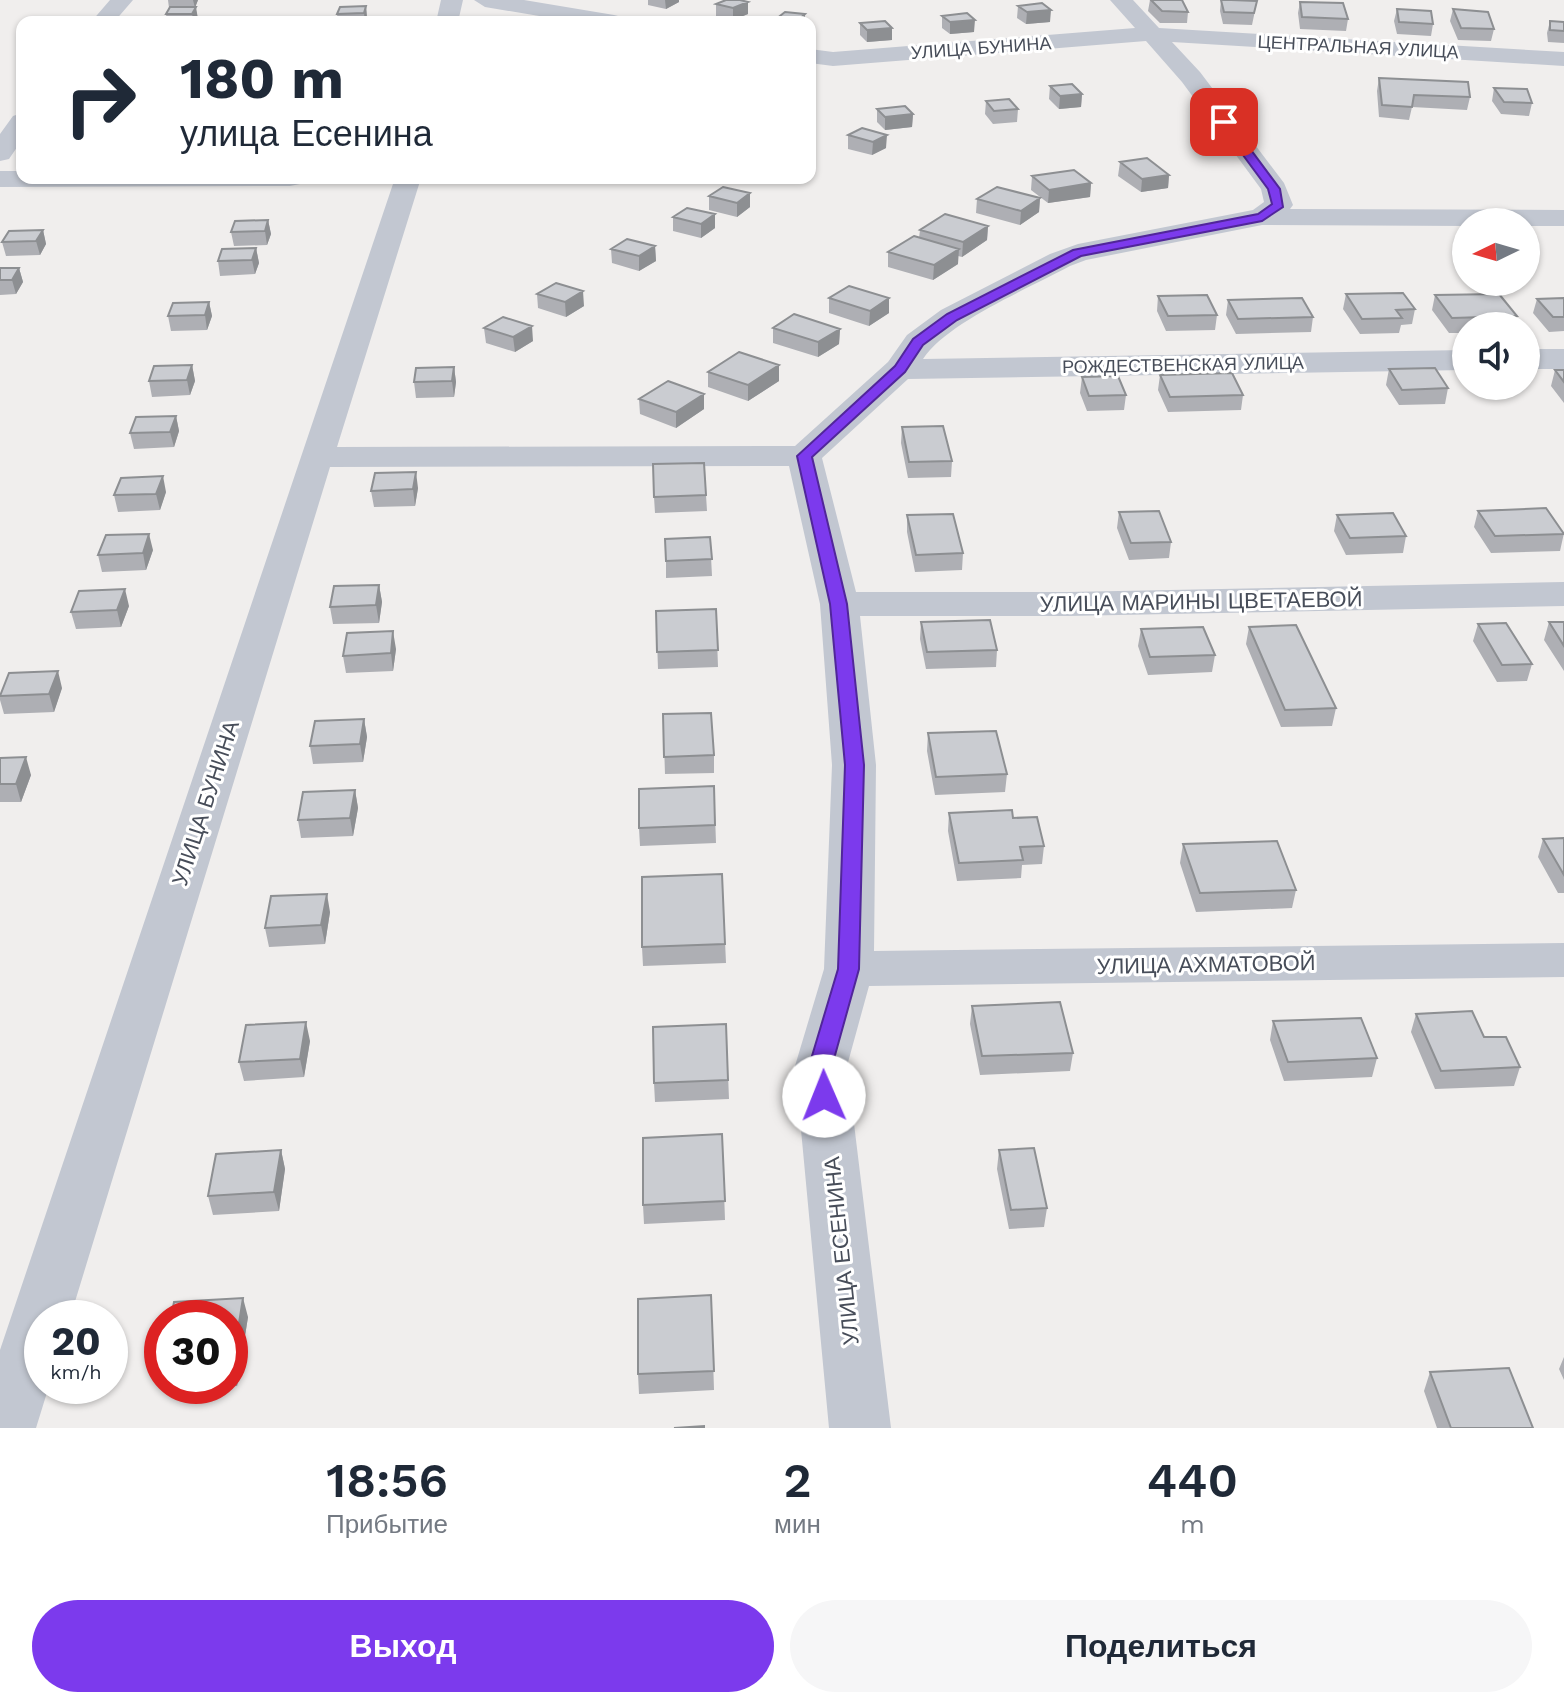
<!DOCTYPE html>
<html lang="ru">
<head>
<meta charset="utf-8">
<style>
	:root { --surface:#fff; --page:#f6f6f7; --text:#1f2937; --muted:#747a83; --accent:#7c3aed }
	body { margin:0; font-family:"Work Sans",sans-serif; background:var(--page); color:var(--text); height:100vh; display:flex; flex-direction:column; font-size:30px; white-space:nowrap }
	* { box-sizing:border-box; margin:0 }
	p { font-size:26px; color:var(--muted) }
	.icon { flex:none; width:44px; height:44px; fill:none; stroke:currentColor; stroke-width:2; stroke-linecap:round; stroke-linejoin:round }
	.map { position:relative; height:1428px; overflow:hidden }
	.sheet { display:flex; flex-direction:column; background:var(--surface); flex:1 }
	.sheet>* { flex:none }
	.guide { position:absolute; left:16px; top:16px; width:800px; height:168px; border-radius:16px; box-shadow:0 2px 6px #0004; background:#fff; color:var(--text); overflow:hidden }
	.needle { width:52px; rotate:265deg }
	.fabs { position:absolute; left:1452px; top:208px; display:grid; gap:16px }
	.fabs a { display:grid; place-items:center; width:88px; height:88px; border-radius:50%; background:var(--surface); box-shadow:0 2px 6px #0004; font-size:40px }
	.speed { position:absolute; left:24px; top:1300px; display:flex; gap:16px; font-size:40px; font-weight:700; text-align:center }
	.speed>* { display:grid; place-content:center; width:104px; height:104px; border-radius:50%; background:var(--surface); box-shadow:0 2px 6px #0004; line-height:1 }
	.speed small { font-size:20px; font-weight:400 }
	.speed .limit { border:12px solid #d22; background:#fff; color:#111 }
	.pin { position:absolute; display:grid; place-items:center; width:68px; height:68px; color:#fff; margin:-34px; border-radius:16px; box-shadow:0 4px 12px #0006 }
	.me { position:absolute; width:88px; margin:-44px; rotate:359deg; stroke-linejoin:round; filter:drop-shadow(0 0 6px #0008) }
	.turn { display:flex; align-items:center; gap:28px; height:168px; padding:0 32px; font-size:36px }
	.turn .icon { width:104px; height:104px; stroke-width:2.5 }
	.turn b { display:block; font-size:56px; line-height:68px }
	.eta { display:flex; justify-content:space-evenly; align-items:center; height:136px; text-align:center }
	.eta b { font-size:48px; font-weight:600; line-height:56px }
	.action { display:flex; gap:16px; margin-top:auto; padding:16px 32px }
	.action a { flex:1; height:92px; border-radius:48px; background:var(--accent); color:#fff; font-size:32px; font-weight:600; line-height:92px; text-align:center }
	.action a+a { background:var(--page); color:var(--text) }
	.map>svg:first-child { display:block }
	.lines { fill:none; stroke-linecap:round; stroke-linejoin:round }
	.street { fill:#c2c7d1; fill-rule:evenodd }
	.wall { fill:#aeafb4 }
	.shaded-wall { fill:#8d8f92 }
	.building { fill:#caccd1; stroke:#8d8f92; stroke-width:2 }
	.route { fill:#7c3aed; stroke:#51269a; stroke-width:2 }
	.labels { text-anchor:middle; stroke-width:6; stroke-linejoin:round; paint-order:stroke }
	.far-street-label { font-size:18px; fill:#474d59; stroke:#fff }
	.street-label { font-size:22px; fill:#474d59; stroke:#fff }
</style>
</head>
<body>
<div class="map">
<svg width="1564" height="1428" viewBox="0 0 1564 1428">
	<rect width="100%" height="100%" fill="#f0eeed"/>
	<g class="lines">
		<path class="street" d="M110 0H133L114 22H91Z
			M441 0H463L458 22H436Z
			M474 0H524L614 15 622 17 625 22H575L485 7Z
			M1110 0H1133L1159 28 1564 52V66L1172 42 1200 72 1284 183 1293 205 1290 209 1564 210V226H1526V222H1466V226L1262 225 1086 260 1070 266C1030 288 947 322 923 359L1466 350V370L908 379 822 458 856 592H1068L1564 582V606L1068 616H860L876 765 874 951 1564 943V977L869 986 847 1066 891 1428H829L795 1066 824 969 832 765 820 604 789 466 330 467 70 1318H42V1386H49L36 1428H0V1350L395 178H421L337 447 795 446 888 362 907 335 941 310 1050 254 1078 244 1253 210 1264 202 1261 189 1182 82 1146 41 833 66 810 63V49L833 52 1135 28Z
			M22 113V140L9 159 0 161V134L13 116Z
			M0 171H22V178H303L300 184 290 186 0 187Z
			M1526 349H1564V369H1526Z"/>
	</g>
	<path class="wall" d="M168 0H198L195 7 198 19 196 22H167L166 14 169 8Z
		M648 0H679V2L666 9 648 5Z
		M1150 0H1182L1188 12 1187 23H1160L1148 11Z
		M1221 0 1257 1 1252 25 1223 24 1220 11Z
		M748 2V14L733 20 716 16V4Z
		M1300 2 1348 19 1346 31 1300 29 1298 13Z
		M366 6 367 18 366 22H338L337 14Z
		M1018 6 1050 22 1026 24 1017 18Z
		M1397 9 1433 24 1431 36 1397 34 1394 21Z
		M1453 9 1494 29 1491 41 1458 40 1450 21Z
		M942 16 974 32 950 34 942 28Z
		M1550 21 1564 22V43L1548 42 1547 33Z
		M860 23 892 40 867 42 860 35Z
		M1379 78 1470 97 1467 110 1412 107 1409 120 1379 117 1377 91Z
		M1050 86 1082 94 1081 107 1059 109 1049 99Z
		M1494 88 1532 103 1529 116 1501 114 1492 101Z
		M986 101 1018 109 1017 122 993 124 985 114Z
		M877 109 913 114 912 127 885 130 877 122Z
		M862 128 886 148 872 155 848 149V135Z
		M1120 162 1169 175 1168 188 1141 192 1118 176Z
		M1032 176 1091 183 1090 197 1048 203 1031 190Z
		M723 187 750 207 737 217 709 210V196Z
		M1040 198 1039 212 1020 225 976 213 977 199Z
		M715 214V228L701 238 673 231V217Z
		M268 220 271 234 267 245 234 246 231 232Z
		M988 226 987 240 962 257 958 256V264L933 280 888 267V252L919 238 920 230Z
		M43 230 46 244 40 255 6 256 2 242Z
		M655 246 656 261 639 271 612 263 611 249Z
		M256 248 259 263 255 274 220 276 218 261 222 249Z
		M0 268H19L23 282 16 294 0 295Z
		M537 294 584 306 566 317 538 308Z
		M1346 294 1415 309 1412 324 1401 325 1399 333 1360 334 1343 309Z
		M1435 295 1517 316 1515 326H1466V333H1449L1432 310Z
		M1158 296 1217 315 1215 330 1166 331 1157 311Z
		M829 298H889V313L869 326 829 313Z
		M1564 298V331L1549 332 1533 313 1537 299Z
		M1228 300 1313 317 1311 332 1236 334 1226 315Z
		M209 302 212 316 207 330 171 331 168 316Z
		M484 328 533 341 515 352 486 343Z
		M773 328 840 329 839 344 818 357 773 343Z
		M192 365 195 381 190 395 152 397 149 381Z
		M779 365V381L748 401 708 387V372Z
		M454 367 456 382 454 397 416 398 414 382Z
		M1389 369 1448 388 1445 404 1399 405 1386 385Z
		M1555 370H1564V403L1551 386Z
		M1160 375 1243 395 1241 410 1168 412 1158 390Z
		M1082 377 1126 395 1124 410 1087 411 1080 393Z
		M639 399 704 409 676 428 640 414Z
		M176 416 179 431 174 447 134 449 130 433Z
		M902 427 952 461 951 477 908 478 901 443Z
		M704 463 707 511 655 513 654 497Z
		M418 488 415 506 374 507 371 491Z
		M166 492 160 510 118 512 114 495Z
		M1478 511 1564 533 1560 551 1491 553 1474 527Z
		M1119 512 1171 542 1169 558 1129 560 1117 528Z
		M907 515 963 553 962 570 915 572 907 532Z
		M1337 515 1406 536 1403 553 1346 555 1334 531Z
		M710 537 712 576 666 578V561Z
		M153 550 146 570 102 572 98 555Z
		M379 585 382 602 379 623 333 624 330 607Z
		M129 606 121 627 76 629 71 612Z
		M716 609 718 667 658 669 656 611Z
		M921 622 997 650 996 667 926 669 920 639Z
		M1549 622H1564V671L1544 640Z
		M1478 624 1532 664 1527 681 1497 682 1473 641Z
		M1249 627 1336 708 1332 726 1281 727 1246 644Z
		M1141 629 1215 655 1212 672 1148 675 1138 646Z
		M396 649 393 671 346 673 343 656Z
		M62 688 54 712 4 714 0 700V694Z
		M663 714 714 755V773L665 774Z
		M364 719 367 737 363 762 313 764 310 746Z
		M928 733 1007 774 1005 792 935 795 927 751Z
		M0 758 31 775 21 802H0Z
		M714 786 716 843 640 846 639 828Z
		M355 790 358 808 353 836 301 838 298 820Z
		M949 813 1013 818 1044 846 1042 864 1022 865 1021 878 957 881 948 831Z
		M1564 838V893H1558L1538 857 1543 839Z
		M1183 844 1296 890 1292 908 1196 912 1180 863Z
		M722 874 726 963 643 966 642 947Z
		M330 912 325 944 269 947 265 928Z
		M972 1006 1073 1053 1070 1071 980 1075 970 1024Z
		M1416 1014 1520 1067 1514 1086 1435 1089 1411 1032Z
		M1273 1021 1377 1058 1372 1077 1284 1081 1270 1040Z
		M726 1024 729 1099 655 1102 654 1083Z
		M310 1041 304 1077 244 1081 239 1062Z
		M722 1134 725 1220 644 1224 643 1205Z
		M281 1150 285 1169 279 1211 213 1215 208 1196Z
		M999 1150 1047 1208 1044 1227 1009 1229 997 1169Z
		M711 1295 714 1390 639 1394 638 1374Z
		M248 1317 237 1386 166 1391 165 1386H230V1318Z
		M1564 1357V1380L1559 1369Z
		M1430 1372 1533 1428H1437L1424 1391Z"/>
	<path class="shaded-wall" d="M193 0H198L195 8Z
		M665 0H679V2L666 9Z
		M748 2V14L733 20V8Z
		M366 6 367 18 366 22H365L364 13Z
		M196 7 198 19 196 22H194L192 14Z
		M1051 10 1050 22 1026 24 1027 12Z
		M805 14V22H796Z
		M975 20 974 32 950 34V22Z
		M892 28V40L867 42V30Z
		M1082 94 1081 107 1059 109 1060 96Z
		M913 114 912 127 885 130V117Z
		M887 135 886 148 872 155 873 142Z
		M814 155V168L810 170V157Z
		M1169 175 1168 188 1141 192 1142 179Z
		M1091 183 1090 197 1048 203 1049 190Z
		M750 193V207L737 217V203Z
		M1040 198 1039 212 1020 225 1021 211Z
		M715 214V228L701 238V224Z
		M268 220 271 234 267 245 265 231Z
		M988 226 987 240 962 257 963 242Z
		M43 230 46 244 40 255 36 241Z
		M655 246 656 261 639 271V256Z
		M256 248 259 263 255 274 252 260Z
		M959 249 958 264 933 280 934 265Z
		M19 268 23 282 16 294 12 280Z
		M583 291 584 306 566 317 565 302Z
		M889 298V313L869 326 870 311Z
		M209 302 212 316 207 330 205 315Z
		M532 326 533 341 515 352 513 337Z
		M840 329 839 344 818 357V342Z
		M192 365 195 381 190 395 187 380Z
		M779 365V381L748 401V385Z
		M454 367 456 382 454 397 452 381Z
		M704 394V409L676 428V412Z
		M176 416 179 431 174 447 170 432Z
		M416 472 418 488 415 506 413 489Z
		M163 476 166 492 160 510 156 494Z
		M149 534 153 550 146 570 143 553Z
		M379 585 382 602 379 623 376 605Z
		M125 589 129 606 121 627 117 610Z
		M393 631 396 649 393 671 391 653Z
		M58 671 62 688 54 712 49 694Z
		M364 719 367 737 363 762 360 744Z
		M26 757 31 775 21 802 16 784Z
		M355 790 358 808 353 836 350 818Z
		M327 894 330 912 325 944 321 925Z
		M306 1022 310 1041 304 1077 300 1059Z
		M281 1150 285 1169 279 1211 274 1192Z
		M243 1298 248 1317 237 1386 232 1367Z"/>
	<path class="building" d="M726 0H740L748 2 733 8 716 4Z
		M1151 0H1182L1188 12 1162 11Z
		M1221 0H1231L1257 1 1254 13 1224 12Z
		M1300 2 1343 3 1348 19 1302 17Z
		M1042 3 1051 10 1027 12 1018 6Z
		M366 6 364 13 337 14 340 7Z
		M170 7H196L192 14H166Z
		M1397 9 1431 11 1433 24 1399 22Z
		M1453 9 1488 12 1494 29 1461 28Z
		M785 12 805 14 796 22 776 19Z
		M967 13 975 20 950 22 942 16Z
		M885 21 892 28 867 30 860 23Z
		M1550 21 1564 22V31L1550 30Z
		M1379 78 1468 82 1470 97 1414 95 1412 107 1382 105Z
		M1072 84 1082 94 1060 96 1050 86Z
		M1494 88 1527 89 1532 103 1504 102Z
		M1009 99 1018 109 994 111 986 101Z
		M905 106 913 114 885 117 877 109Z
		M862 128 887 135 873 142 848 135Z
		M1147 158 1169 175 1142 179 1120 162Z
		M1074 170 1091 183 1049 190 1032 176Z
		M723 187 750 193 737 203 709 196Z
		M997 187 1040 198 1021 211 977 199Z
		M687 208 715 214 701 224 673 217Z
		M945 214 988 226 963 242 920 230Z
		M268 220 265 231 231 232 235 221Z
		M43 230 36 241 2 242 9 231Z
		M914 236 959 249 934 265 888 252Z
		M627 239 655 246 639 256 611 249Z
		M256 248 252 260 218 261 222 249Z
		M0 268H19L12 280H0Z
		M556 283 583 291 565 302 537 294Z
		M849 286 889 298 870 311 829 298Z
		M1403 293 1415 309 1396 310 1402 318 1362 319 1346 294Z
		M1499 294 1517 316 1452 318 1435 295Z
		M1207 295 1217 315 1168 316 1158 296Z
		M1302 298 1313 317 1238 319 1228 300Z
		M1564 298V317H1553L1537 299Z
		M209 302 205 315 168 316 173 303Z
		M794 314 840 329 818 342 773 328Z
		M503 317 532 326 513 337 484 328Z
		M739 352 779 365 748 385 708 372Z
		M192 365 187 380 149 381 154 366Z
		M454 367 452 381 414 382 416 368Z
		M1435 368 1448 388 1402 390 1389 369Z
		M1555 370H1564V382Z
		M1232 373 1243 395 1170 397 1160 375Z
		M1118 376 1126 395 1089 396 1082 377Z
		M668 381 704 394 676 412 639 399Z
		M176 416 170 432 130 433 136 417Z
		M943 426 952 461 909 462 902 427Z
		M704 463 706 495 654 497 653 464Z
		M416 472 413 489 371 491 375 473Z
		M163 476 156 494 114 495 121 478Z
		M1546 508 1564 534 1495 536 1478 511Z
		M1159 511 1171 542 1131 543 1119 512Z
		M1393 513 1406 536 1350 538 1337 515Z
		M953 514 963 553 916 555 907 515Z
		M149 534 143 553 98 555 106 535Z
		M710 537 712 559 666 561 665 539Z
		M379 585 376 605 330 607 334 586Z
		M125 589 117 610 71 612 79 591Z
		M716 609 718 650 657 652 656 611Z
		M990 620 997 650 927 652 921 622Z
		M1549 622H1564V646Z
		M1506 623 1532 664 1502 665 1478 624Z
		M1296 625 1336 708 1285 710 1249 627Z
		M1203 627 1215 655 1150 657 1141 629Z
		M393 631 391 653 343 656 347 633Z
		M58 671 49 694 0 696 9 673Z
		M711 713 714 755 664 757 663 714Z
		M364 719 360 744 310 746 315 721Z
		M996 731 1007 774 936 777 928 733Z
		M26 757 16 784H0V758Z
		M714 786 715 825 639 828V789Z
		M355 790 350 818 298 820 303 792Z
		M1012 810 1013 818 1037 817 1044 846 1020 847 1023 860 959 863 949 813Z
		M1564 838V875L1543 839Z
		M1277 841 1296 890 1200 893 1183 844Z
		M722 874 725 944 642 947V877Z
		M327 894 321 925 265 928 271 896Z
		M1060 1002 1073 1053 982 1056 972 1006Z
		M1472 1011 1484 1037H1506L1520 1067 1441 1071 1416 1014Z
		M1361 1018 1377 1058 1288 1062 1273 1021Z
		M306 1022 300 1059 239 1062 246 1025Z
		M726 1024 728 1080 654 1083 653 1027Z
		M722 1134 725 1201 643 1205V1138Z
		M1034 1148 1047 1208 1011 1210 999 1150Z
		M281 1150 274 1192 208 1196 216 1154Z
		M711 1295 714 1371 638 1374V1299Z
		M243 1298 232 1367H230V1318H171L174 1302Z
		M1509 1368 1533 1428H1451L1430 1372Z
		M704 1426V1428H674Z"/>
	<path class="route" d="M1220 119H1228L1280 189 1283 207 1262 221 1081 256 957 320 923 345 905 372 812 457 847 604 864 765 859 969 832 1066 835 1096 832 1103 824 1105 816 1103 809 1066 838 969 845 765 830 604 797 456 895 366 913 339 947 314 1073 250 1258 214 1272 204 1268 189 1220 124Z"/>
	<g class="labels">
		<g class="far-street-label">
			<text transform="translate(1358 47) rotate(3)" y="6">ЦЕНТРАЛЬНАЯ УЛИЦА</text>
			<text transform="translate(981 48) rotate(-4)" y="6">УЛИЦА БУНИНА</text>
			<text transform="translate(1183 365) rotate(-1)" y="6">РОЖДЕСТВЕНСКАЯ УЛИЦА</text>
		</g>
		<g class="street-label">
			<text transform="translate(1201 601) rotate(-1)" y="8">УЛИЦА МАРИНЫ ЦВЕТАЕВОЙ</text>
			<text transform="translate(205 803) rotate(-72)" y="8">УЛИЦА БУНИНА</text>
			<text transform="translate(1206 964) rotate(-1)" y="8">УЛИЦА АХМАТОВОЙ</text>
			<text transform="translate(841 1251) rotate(-96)" y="8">УЛИЦА ЕСЕНИНА</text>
		</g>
	</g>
</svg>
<div class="fabs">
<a><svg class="needle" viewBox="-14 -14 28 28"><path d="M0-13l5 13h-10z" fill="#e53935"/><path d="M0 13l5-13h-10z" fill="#747a83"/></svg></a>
<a><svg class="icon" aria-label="sound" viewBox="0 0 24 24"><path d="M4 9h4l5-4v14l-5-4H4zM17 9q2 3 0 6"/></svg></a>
</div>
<div class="speed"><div>20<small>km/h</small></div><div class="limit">30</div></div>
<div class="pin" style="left:1224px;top:122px;background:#d93025"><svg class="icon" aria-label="arrive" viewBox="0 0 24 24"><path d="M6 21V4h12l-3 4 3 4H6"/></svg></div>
<svg class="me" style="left:824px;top:1096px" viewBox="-20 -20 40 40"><circle r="19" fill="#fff"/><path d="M0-13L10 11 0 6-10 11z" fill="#7c3aed"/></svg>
<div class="guide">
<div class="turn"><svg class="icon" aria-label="right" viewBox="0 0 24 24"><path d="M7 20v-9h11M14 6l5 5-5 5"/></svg><div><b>180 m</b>улица Есенина</div></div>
</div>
</div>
<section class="sheet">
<div class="eta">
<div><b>18:56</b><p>Прибытие</p></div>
<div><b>2</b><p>мин</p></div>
<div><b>440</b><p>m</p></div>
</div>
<div class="action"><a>Выход</a><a>Поделиться</a></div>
</section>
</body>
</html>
